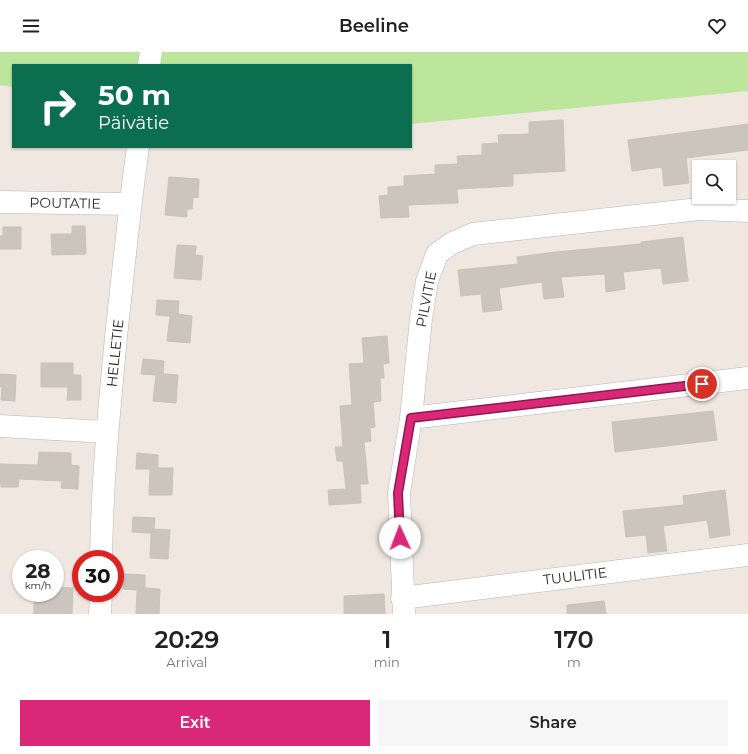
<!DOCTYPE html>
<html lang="en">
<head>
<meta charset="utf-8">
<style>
	:root { --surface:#fff; --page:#f6f6f6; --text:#222; --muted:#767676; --accent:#db2777 }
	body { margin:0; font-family:Montserrat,sans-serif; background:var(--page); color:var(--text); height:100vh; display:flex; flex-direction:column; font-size:15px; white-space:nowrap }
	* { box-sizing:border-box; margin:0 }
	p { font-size:13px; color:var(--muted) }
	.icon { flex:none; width:22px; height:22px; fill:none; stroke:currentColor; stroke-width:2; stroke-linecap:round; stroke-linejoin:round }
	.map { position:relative; height:562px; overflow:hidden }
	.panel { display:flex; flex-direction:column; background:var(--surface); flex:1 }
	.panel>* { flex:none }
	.banner { position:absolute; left:12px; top:12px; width:400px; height:84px; border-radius:0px; box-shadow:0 1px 3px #0004; background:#0b6e4f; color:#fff; overflow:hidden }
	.controls { position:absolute; left:692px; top:108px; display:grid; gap:8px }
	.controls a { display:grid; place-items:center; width:44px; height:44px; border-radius:0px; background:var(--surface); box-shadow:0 1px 3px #0004; font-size:20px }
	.speed { position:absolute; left:12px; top:498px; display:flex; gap:8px; font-size:20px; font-weight:700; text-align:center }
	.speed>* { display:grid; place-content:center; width:52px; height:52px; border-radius:50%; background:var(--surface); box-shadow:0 1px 3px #0004; line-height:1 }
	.speed small { font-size:10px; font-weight:400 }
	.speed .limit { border:6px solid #d22; background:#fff; color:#111 }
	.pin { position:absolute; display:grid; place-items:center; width:34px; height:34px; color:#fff; margin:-17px; border:2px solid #fff; border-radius:50%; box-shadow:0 1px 4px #0007 }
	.me { position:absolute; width:44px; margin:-22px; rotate:358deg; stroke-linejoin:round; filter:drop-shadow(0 0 3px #0008) }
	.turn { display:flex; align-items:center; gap:14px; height:84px; padding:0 20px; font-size:18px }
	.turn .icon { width:52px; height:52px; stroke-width:2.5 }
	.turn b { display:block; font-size:28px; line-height:34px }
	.eta { display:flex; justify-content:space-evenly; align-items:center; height:68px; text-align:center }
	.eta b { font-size:24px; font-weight:600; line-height:28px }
	.cta { display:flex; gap:8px; margin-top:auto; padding:8px 20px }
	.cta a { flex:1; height:46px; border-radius:0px; background:var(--accent); color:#fff; font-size:16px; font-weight:600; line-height:46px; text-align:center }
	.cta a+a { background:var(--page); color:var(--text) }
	header { display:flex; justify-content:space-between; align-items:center; height:52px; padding:0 20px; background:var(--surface); font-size:18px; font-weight:600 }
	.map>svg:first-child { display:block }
	.green { fill:#bce69b }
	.building { fill:#cbc5be; stroke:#cbc2b9 }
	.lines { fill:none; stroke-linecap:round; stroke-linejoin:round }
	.minor-casing { stroke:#b3b7c1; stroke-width:23 }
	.minor { stroke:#fff; stroke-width:22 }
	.route-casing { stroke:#8e194d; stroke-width:10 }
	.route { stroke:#db2777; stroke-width:7 }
	.labels { text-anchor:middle; stroke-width:3; stroke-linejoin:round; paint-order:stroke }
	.street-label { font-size:14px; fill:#2d2d2d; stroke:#fff }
</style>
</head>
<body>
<header><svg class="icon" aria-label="menu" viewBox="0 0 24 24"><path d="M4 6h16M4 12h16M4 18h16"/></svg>Beeline<svg class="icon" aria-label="heart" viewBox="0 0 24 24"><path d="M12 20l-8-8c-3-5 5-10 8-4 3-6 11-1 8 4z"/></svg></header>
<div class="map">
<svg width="748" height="562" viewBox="0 0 748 562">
	<rect width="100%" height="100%" fill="#efe7e0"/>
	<path class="green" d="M0 0H748V39L411 72V13H13V35L0 33Z"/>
	<path class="building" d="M563 68 565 119 513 122V134L457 137 458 151 408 153 409 165 381 166 379 144 388 143V135L404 134V124L435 122V113L458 112 457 104 482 103V92L499 91 498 83 529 82V70Z
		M748 72V98L686 106 689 131 664 134 662 115 632 119 628 88Z
		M169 125 199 127 198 146 193 145 192 157H187V165L165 163Z
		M72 174H85L86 202 52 203 51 182H72Z
		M3 175H21V197H0V184H3Z
		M683 185 688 229 663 232 661 216 623 220 625 237 606 240 605 222 561 225 564 245 544 247 542 230 499 236 502 258 483 260 481 242 461 244 458 218 518 212 517 205 556 200 641 192V190Z
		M177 193 196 194 195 203 203 204 201 228 174 226Z
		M157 248 179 249 178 262 192 264 190 291 167 289 170 264 156 263Z
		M387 284 389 311 383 312 384 326H380L381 349 373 350 375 375 370 376 371 389 364 390 368 432H360L361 451 329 453 328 438 346 437 343 409H337L335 395H343L340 354 352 353 349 312 364 311 362 286Z
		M143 307 164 309 163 322 178 323 176 351 153 349 156 323 141 322Z
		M41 311H73V323H81V348H67L68 335H41Z
		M0 322 16 323 15 349 1 348 2 335H0Z
		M713 359 717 388 615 400 612 370Z
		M39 400 71 401V413L79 414 78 437 61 436 62 429 19 427 18 435H1L0 412 38 413Z
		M137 401 158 403V416H173L172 443H149L150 417H136Z
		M725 438 730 483 710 486 707 468 663 474 667 499 648 501 646 483 626 485 623 459 684 453 683 444Z
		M133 465 155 466 154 477 170 478 168 507 150 506 151 481 132 480Z
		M124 522 145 523V536L160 537 159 562H136L137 538 123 537Z
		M55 535 73 536 72 562H34V541H55Z
		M384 542 385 562H344V544Z
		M604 549 606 562H567V553Z"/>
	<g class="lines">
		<defs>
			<path id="minor" d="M149 13 151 0
				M0 150 130 152
				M411 366 748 326
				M0 374 107 380
				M101 507C102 433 109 359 116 285 123 222 129 158 138 95
				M402 546 748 503
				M100 562 101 541
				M404 562 399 441 411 366 421 267 427 229 437 202 452 191 473 182 699 157 748 159"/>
		</defs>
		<use href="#minor" class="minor-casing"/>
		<use href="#minor" class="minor"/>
	</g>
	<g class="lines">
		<defs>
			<path id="route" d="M400 486 398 441 411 366 702 332"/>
		</defs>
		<use href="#route" class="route-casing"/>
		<use href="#route" class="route"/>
	</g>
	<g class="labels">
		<g class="street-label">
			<text transform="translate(65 151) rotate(1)" y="5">POUTATIE</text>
			<text transform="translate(426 247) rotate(-79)" y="5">PILVITIE</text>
			<text transform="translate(115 301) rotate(-84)" y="5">HELLETIE</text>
			<text transform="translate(575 524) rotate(-7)" y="5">TUULITIE</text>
		</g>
	</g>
</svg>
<div class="controls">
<a><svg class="icon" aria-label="search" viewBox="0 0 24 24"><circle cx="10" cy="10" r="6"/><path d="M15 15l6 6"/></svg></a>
</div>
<div class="speed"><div>28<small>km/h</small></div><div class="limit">30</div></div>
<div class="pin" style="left:702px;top:332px;background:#d93025"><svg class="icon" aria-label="arrive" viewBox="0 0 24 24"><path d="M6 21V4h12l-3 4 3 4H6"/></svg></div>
<svg class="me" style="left:400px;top:486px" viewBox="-20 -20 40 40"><circle r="19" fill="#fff"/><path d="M0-13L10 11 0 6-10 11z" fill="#db2777"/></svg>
<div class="banner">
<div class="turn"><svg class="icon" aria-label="right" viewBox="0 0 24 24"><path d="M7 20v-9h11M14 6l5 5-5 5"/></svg><div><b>50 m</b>Päivätie</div></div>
</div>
</div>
<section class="panel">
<div class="eta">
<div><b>20:29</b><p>Arrival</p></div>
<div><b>1</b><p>min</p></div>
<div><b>170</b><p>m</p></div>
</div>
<div class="cta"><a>Exit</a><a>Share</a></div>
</section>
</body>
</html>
